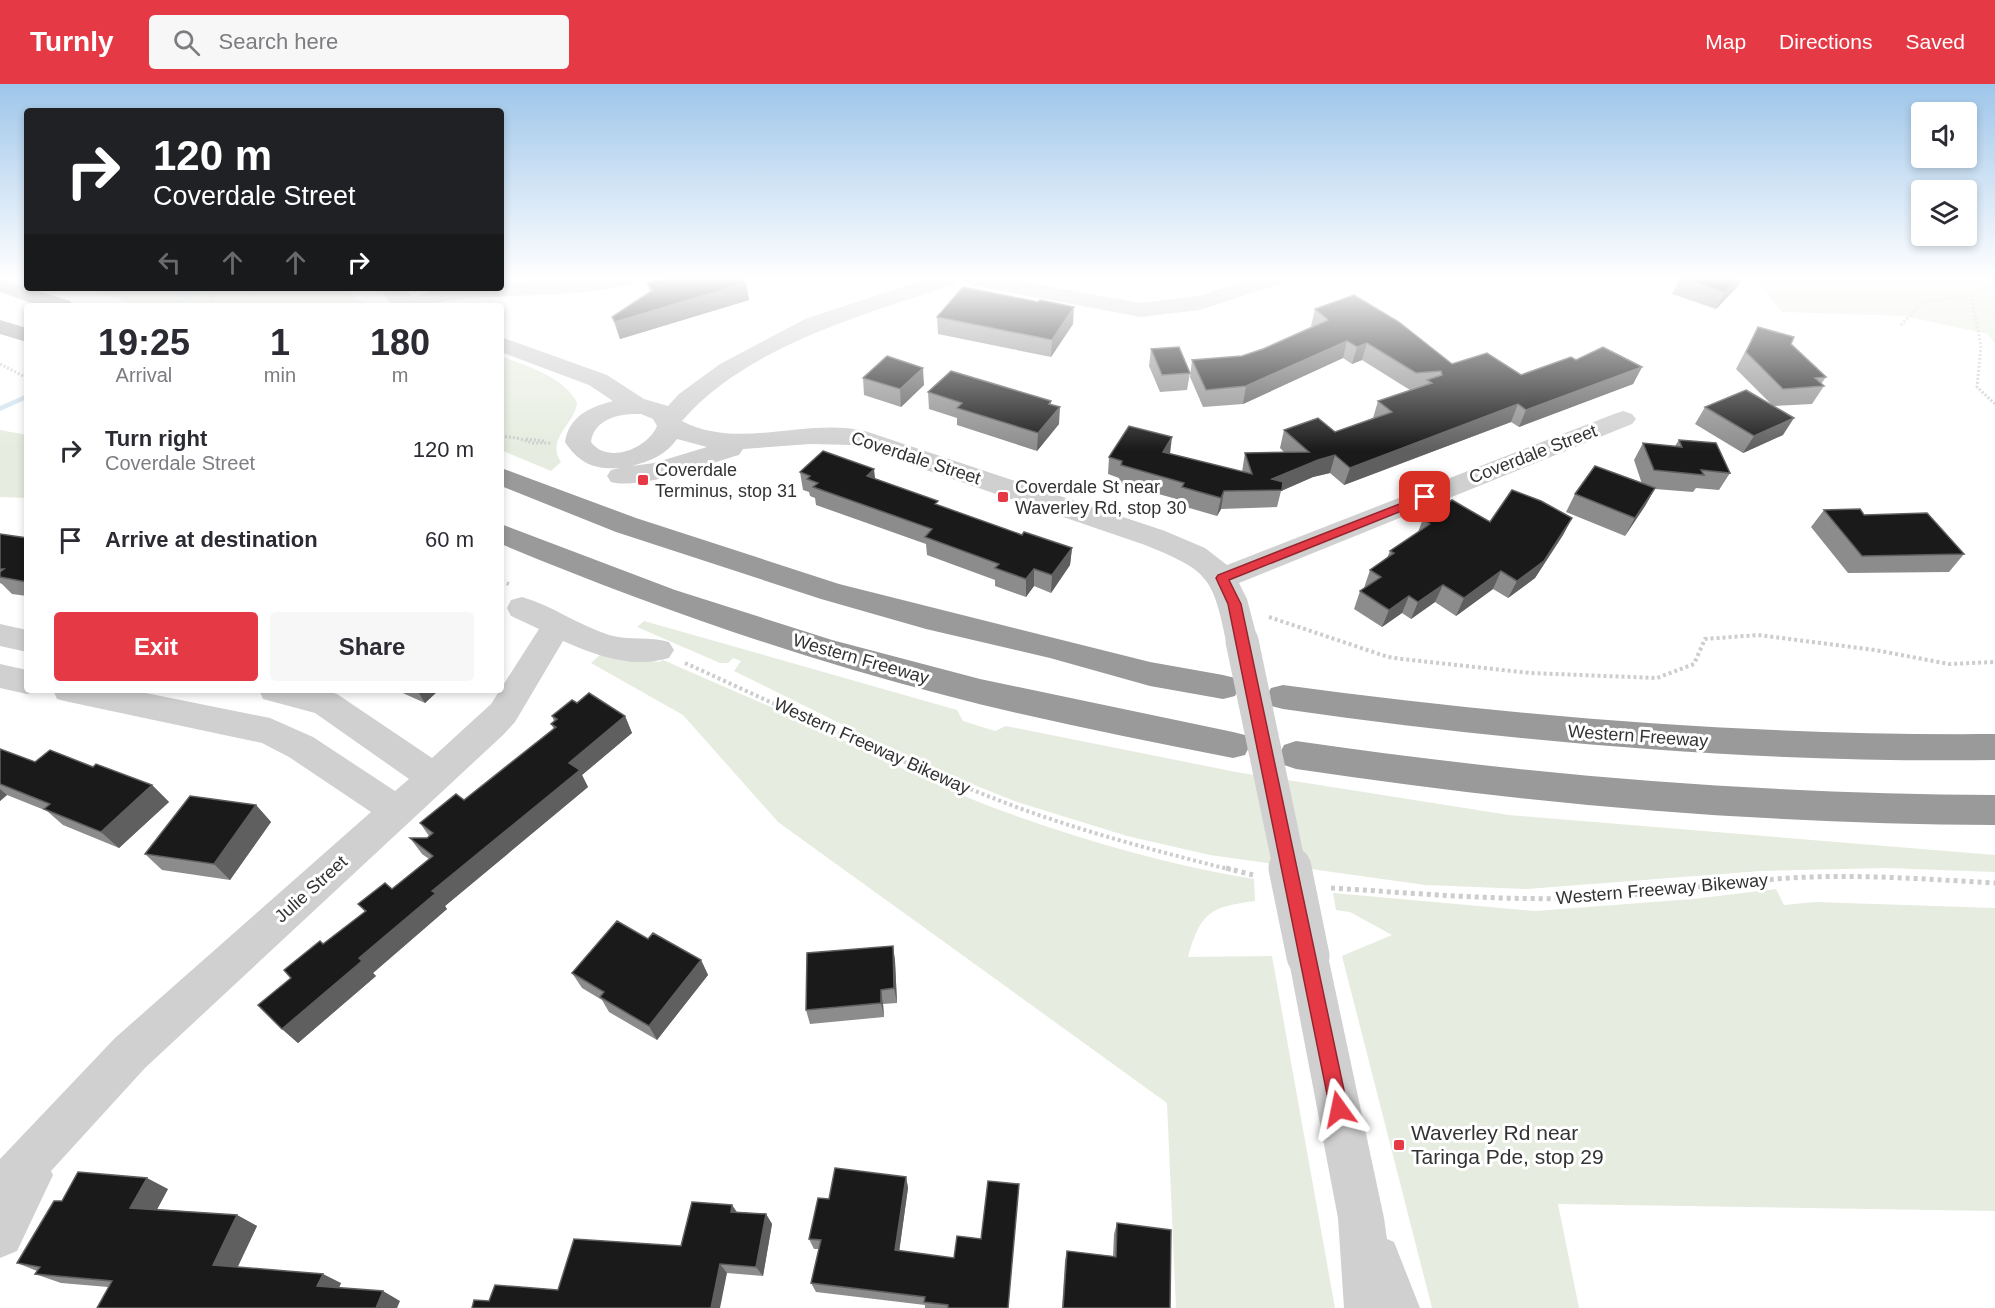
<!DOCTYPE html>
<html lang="en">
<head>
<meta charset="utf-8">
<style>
	:root { --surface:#fff; --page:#f7f7f7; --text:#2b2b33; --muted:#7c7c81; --accent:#e63946 }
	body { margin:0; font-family:Arial,sans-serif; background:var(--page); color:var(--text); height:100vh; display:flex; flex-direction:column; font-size:22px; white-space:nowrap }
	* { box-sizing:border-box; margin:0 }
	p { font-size:20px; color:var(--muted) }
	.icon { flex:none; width:33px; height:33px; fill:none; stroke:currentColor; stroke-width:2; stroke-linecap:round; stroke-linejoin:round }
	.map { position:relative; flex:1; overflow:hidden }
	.sheet { position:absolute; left:24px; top:219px; width:480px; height:390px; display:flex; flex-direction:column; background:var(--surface); border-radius:6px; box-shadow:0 3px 9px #0003 }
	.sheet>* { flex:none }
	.top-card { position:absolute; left:24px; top:24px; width:480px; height:183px; border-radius:6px; box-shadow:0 3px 9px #0003; background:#202124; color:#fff; overflow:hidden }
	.controls { position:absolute; left:1911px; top:18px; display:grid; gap:12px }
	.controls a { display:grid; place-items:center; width:66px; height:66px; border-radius:6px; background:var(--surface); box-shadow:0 3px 9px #0003; font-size:30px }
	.pin { position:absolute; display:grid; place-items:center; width:51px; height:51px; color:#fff; margin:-26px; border-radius:12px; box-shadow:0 3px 9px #0006 }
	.me { position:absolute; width:66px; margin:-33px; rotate:348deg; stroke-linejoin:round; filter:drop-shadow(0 0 4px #0008) }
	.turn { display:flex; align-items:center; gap:21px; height:126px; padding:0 30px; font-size:27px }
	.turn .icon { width:78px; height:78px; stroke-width:2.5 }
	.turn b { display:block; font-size:42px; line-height:51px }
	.lanes { display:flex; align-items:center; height:57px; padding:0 30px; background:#0003; justify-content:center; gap:30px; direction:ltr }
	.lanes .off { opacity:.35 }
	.eta { display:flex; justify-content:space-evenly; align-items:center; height:102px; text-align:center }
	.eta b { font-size:36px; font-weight:600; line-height:42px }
	.primary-button { display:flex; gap:12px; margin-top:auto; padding:12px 30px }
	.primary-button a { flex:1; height:69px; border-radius:6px; background:var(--accent); color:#fff; font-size:24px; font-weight:600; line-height:69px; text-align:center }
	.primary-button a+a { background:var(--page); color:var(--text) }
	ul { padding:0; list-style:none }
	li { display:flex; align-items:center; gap:18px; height:90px; padding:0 30px }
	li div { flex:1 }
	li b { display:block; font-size:22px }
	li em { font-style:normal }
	header { display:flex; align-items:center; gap:36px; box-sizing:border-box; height:84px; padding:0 30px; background:var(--accent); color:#fff }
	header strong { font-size:28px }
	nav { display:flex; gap:33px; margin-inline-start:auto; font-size:21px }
	.search { width:420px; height:54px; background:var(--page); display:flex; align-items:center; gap:15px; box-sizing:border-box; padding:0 21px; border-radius:6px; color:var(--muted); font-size:22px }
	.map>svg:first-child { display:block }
	.green { fill:#e6ecdf }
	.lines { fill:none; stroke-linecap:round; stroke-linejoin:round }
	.stream { fill:#cfe2ee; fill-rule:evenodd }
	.path-far2 { stroke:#cdcdcd; stroke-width:3; stroke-dasharray:2 2; stroke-linecap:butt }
	.path-far1 { stroke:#cdcdcd; stroke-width:4; stroke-dasharray:3 3; stroke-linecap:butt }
	.path { stroke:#cdcdcd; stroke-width:5; stroke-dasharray:4 4; stroke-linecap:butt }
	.minor { fill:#d0d0d0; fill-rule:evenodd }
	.highway { fill:#9a9a9a; fill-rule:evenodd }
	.minor-bridge-far1 { stroke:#d0d0d0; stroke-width:33 }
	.minor-bridge { stroke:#d0d0d0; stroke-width:43 }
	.wall { fill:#8c8c8c }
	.shaded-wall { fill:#5f5f5f }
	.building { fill:#1a1a1a; stroke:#5f5f5f; stroke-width:1.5 }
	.route { fill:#e63946; stroke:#96252e; stroke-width:1.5 }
	.poi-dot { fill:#e63946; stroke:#fff; stroke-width:2 }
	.labels { text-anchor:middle; stroke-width:6; stroke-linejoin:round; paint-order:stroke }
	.street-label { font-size:18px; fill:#333; stroke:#fff }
	.poi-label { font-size:18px; fill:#333; stroke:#fff; text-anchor:start }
	.near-poi-label { font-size:21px; fill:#333; stroke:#fff; text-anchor:start }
</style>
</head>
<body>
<header>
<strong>Turnly</strong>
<div class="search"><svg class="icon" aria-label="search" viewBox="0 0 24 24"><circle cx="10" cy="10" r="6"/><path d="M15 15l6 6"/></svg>Search here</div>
<nav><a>Map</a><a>Directions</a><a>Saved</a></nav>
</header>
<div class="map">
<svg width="1995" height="1224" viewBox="0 0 1995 1224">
	<rect width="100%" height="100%" fill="#fff"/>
	<path class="green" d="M1755 195H1995V260L1988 250 1904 232 1782 228Z
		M88 204H346L355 215 373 222H137Z
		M501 272C528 283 561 291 577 318 576 340 545 354 561 378L551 387 501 366Z
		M0 346 27 351V414L0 413Z
		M644 537 957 626 963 637 995 647 1006 642 1236 688 1509 731 1995 771V788L1887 784 1761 787 1527 805 1425 801 1210 771 1127 752 1017 718 924 681 734 587 741 577 733 574 728 579H720L637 543Z
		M601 570 659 578 663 576C713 598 763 619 813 642 878 672 941 705 1008 729 1088 758 1170 781 1254 795L1255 817C1210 823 1201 828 1188 873L1272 872 1335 1224H1176L1167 1019 778 738 683 631 591 579Z
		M1776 805 1784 821 1815 818 1995 824V1127L1558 1120 1579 1224H1432L1342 872 1392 851 1350 828 1336 826 1333 809 1535 827 1693 815Z"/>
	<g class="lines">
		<path class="stream" d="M189 206 196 208 184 218H178V214Z
			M27 310V315L0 327V322Z"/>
		<path class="path-far2" d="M210 204 212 222
			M1971 211 1981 262 1977 303 1995 320
			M1901 241 1923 218 1971 211 1995 201
			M0 280 27 294
			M501 352 518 354
			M517 354 533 359H552
			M526 355 545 357"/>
		<path class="path-far1" d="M501 497 509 500
			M1269 533 1388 573 1402 575 1530 589 1657 594 1694 580 1705 555 1758 551 1875 566 1949 580 1995 578
			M685 579C795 629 905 681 1019 724 1088 749 1160 768 1232 786"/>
		<path class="path" d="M1226 784 1253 791
			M1331 804C1414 809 1498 817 1581 814 1647 812 1711 799 1776 795 1849 789 1922 795 1995 799"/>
		<path class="minor" d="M581 195H636L633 200C574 214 513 209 454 216 435 218 413 228 395 221 388 218 384 210 380 204H402L413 213 443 204H501V199Z
			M926 195H958L955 200C865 230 745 263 682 337 739 367 805 333 865 347L1165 447 1205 464 1227 481 1614 330 1623 327 1632 330 1636 335 1632 340 1239 499 1247 515 1258 557 1253 565 1242 568 1231 565 1226 557C1213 491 1206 486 1145 461L853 361 810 360 743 365 739 371C707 380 643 406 611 398L607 392 611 386 620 384C594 386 579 379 565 358 569 332 590 323 613 317L589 301 501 268V253L607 291 644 315 668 322 679 310 720 280 805 235ZM641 330 653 335 657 342C648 364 608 381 591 358 594 334 621 329 641 330ZM677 355 707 363 654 379 632 382C650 377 666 371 677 355Z
			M964 195H1006L1141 219 1198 212 1252 195H1282L1279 200 1200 226 1141 233 975 202 967 200Z
			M522 513C553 522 578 541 609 551 629 557 650 552 669 558L674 566 669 574C633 585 597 572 563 557L515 638 503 651 145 984 51 1087 53 1091 17 1167 0 1174V1075L115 954 371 728 289 673 262 659 69 618 57 615 53 606H131L270 634 313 653 395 707 409 695 315 629 263 615 259 606H323L337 610 432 674 491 620 539 545 511 532 507 524 511 516Z
			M0 540 27 546V568L0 562Z
			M0 580 27 586V606L39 607 27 610 0 604Z
			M1308 854 1322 859 1328 872 1384 1134 1387 1155 1394 1158 1420 1224H1344L1338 1134 1288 872 1294 859Z"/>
		<path class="highway" d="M0 195 70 217 73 222H40L0 208Z
			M0 236 27 244V258L0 250Z
			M501 384 636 434 839 500 1150 578 1223 591 1235 594 1239 603 1235 612 1223 615 1150 602 1050 574 926 545 821 515 616 448 501 402Z
			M501 440 675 506 832 556 980 595 1233 648 1245 651 1250 661 1245 671 1233 674C1136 655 1039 636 944 611 793 572 645 520 501 460Z
			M1283 601C1521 633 1755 652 1995 650V676C1754 679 1522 659 1283 625L1271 622 1266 613 1271 604Z
			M1296 657C1528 691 1760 710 1995 711V741C1760 740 1528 720 1296 685L1284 681 1279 671 1284 661Z"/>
		<path class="minor-bridge-far1" d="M1242 557 1290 786"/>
		<path class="minor-bridge" d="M1290 784 1308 872"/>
	</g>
	<path class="wall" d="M1680 195H1742L1738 202 1716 225 1672 210Z
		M647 199H746L749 216 620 255 612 233 650 208Z
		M1038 218 1073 240 1051 273 938 250 937 233Z
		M1315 225 1452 280 1521 291 1576 276 1642 283 1633 300 1519 343 1511 338 1344 401 1330 389 1313 393 1281 407 1277 423 1221 425 1217 432 1179 421 1180 416 1119 399V394L1108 390 1109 373 1170 370 1242 388 1245 369H1285L1280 364 1284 346 1335 348 1373 334 1378 317 1410 306 1362 276 1352 280 1343 274 1243 320 1203 323 1190 293 1192 276 1242 272 1263 265 1313 243 1311 242Z
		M1758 243 1791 260 1826 293 1821 300 1824 302 1812 320 1773 322 1736 285Z
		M1151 265 1190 289 1187 306 1160 308 1149 282Z
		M863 294 924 301 901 323 864 311Z
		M928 308 1051 317V320L1059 340 1037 367 957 341V334L929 325Z
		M1705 323 1783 351 1743 369 1695 340Z
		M1679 356 1730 389 1719 406 1696 404 1693 408 1655 405 1645 422 1625 452 1566 428 1575 410 1642 400 1634 376 1643 359 1675 362Z
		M800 388 876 395 938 421 1022 451 1072 464 1070 481 1051 509 1034 502 1026 513 995 502V496L927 471 926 460 816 421 815 414 810 412 809 408 803 406Z
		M1824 426 1864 431 1964 470 1949 488 1848 489 1811 443Z
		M1572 434 1563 451 1535 494 1508 514 1493 505 1456 532 1435 518 1411 535 1402 529 1382 543 1354 525 1360 507 1365 504H1364L1370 486 1387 474 1390 467 1418 448 1423 435 1490 438Z
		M0 450 27 454V512L12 510 2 500 0 499Z
		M396 606H439L425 619Z
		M577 619 625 632 632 649 582 691 588 703 445 822 447 825 373 889 376 892 298 959 282 945 291 894 323 860 365 828 358 820 392 805 429 775 422 770 410 754H427L429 752 420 739 464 716 554 645 551 640 554 637 552 632Z
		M0 665 35 678 93 683 152 701 169 718 119 764 63 741 47 727 7 711 0 717Z
		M256 721 271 738 230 796 162 786 145 770Z
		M648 855 701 876 708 891 657 956 609 928 602 916 582 904 572 889Z
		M893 862 895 877 897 919 883 920 884 933 810 940 806 926Z
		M906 1093 908 1104 899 1167 954 1174 981 1155 1019 1100 1008 1224H925V1221L816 1208 811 1199 819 1165H814L809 1155 829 1115Z
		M168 1105 157 1125 237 1131 257 1142 237 1183 341 1199 339 1204 400 1217 108 1203 61 1199 35 1190 37 1187 17 1179 62 1117Z
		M732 1121 737 1128 766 1130 772 1140 763 1192 727 1189 489 1217 558 1206 681 1162Z
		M1117 1139 1170 1224H1062L1065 1177 1067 1167 1113 1172 1114 1150Z"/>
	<path class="shaded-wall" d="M1738 195H1742L1738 202 1716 225 1725 208Z
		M746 199 749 216 620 255 615 238Z
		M1074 223 1073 240 1051 273 1052 256Z
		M1347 257 1343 274 1243 320 1246 302Z
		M1367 259 1362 276 1352 280 1357 263Z
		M1642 283 1633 300 1519 343 1526 326Z
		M923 284 924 301 901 323 900 305Z
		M1518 320 1511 338 1344 401 1350 384Z
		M1060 323 1059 340 1037 367 1038 349Z
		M1794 334 1783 351 1743 369 1754 352Z
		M1172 353 1170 370 1163 368Z
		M1335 371 1330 389 1313 393 1281 407 1272 395 1318 376Z
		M874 385 876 402 867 392Z
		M1655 404 1645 422 1625 452 1635 434Z
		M1224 407 1221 425 1217 432 1221 414Z
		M1572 434 1563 451 1535 494 1508 514 1517 497Z
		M1072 464 1070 481 1051 509 1052 491Z
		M1034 485V502L1026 513V495Z
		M1501 487 1493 505 1456 532 1464 514Z
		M1443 501 1435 518 1411 535 1418 518Z
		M1409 512 1402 529 1382 543 1389 526Z
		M417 606H439L425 619Z
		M625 632 632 649 582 691 588 703 445 822 447 825 373 889 376 892 298 959 282 945 569 679Z
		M152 701 169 718 119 764 101 748Z
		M0 705 7 711 0 717Z
		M256 721 271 738 230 796 214 780Z
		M893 862 895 877 897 919 894 904Z
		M701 876 708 891 657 956 649 942Z
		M881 906 883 920 884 933 881 919Z
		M906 1093 908 1104 898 1176 895 1166Z
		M147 1094 168 1105 152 1135 130 1124Z
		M732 1121 739 1132 731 1128Z
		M766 1130 772 1140 763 1192 756 1183Z
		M237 1131 257 1142 234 1191 213 1181Z
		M720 1180 727 1189 720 1224H711Z
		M323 1190 341 1199 335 1212 317 1202Z
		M383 1207 400 1217 397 1224H376Z"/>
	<path class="building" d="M664 195H741L746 199 615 238 612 233 653 206 647 199Z
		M1685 195H1738L1725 208Z
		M963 203 1038 218 1040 216 1074 223 1052 256 937 233Z
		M1354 211 1399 238 1452 280 1487 269 1521 291 1571 273 1576 276 1603 263 1642 283 1526 326 1518 320 1350 384 1335 371 1318 376 1272 395 1283 398 1282 406 1224 407 1221 414 1182 403 1184 399 1121 381 1122 377 1109 373 1129 342 1172 353 1163 368 1252 390 1245 369 1309 368 1284 346 1318 334 1335 348 1392 328 1378 317 1432 299 1427 296 1442 291 1441 287 1416 289 1367 259 1357 263 1347 257 1246 302 1206 306 1192 276 1242 272 1263 265 1328 236 1315 225Z
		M1758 243 1794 253 1791 260 1826 293 1815 294 1824 302 1783 305 1746 268Z
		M1179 263 1190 289 1162 291 1151 265Z
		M887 272 923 284 900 305 863 294Z
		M951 287 1051 317 1049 320 1060 323 1038 349 957 324 962 319 928 308Z
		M1746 306 1794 334 1754 352 1705 323Z
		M1679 356 1716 359 1730 389 1701 386 1704 391 1654 386 1643 359 1682 363Z
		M823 367 874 385 867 392 938 417 935 420 1022 451 1024 448 1072 464 1052 491 1034 485 1026 495 995 484 999 480 925 453 932 445 813 403 818 399 807 395 810 392 800 388Z
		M1595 382 1655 404 1635 434 1575 410Z
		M1512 406 1541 417 1572 434 1544 477 1517 497 1501 487 1464 514 1443 501 1418 518 1409 512 1389 526 1360 507 1381 493 1370 486 1394 469 1390 467 1430 440 1423 435 1452 416 1490 438Z
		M1860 425 1864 431 1927 429 1964 470 1862 472 1824 426Z
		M0 450 27 454V498L0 493V488L4 485H0Z
		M589 609 625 632 569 679 580 686 432 807 436 809 359 874 362 877 282 945 258 921 291 894 284 886 320 857 323 860 366 827 358 820 385 799 392 805 433 772 410 754H427L433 749 420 739 456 710 464 716 556 643 551 640 557 635 552 632 572 616 577 619Z
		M0 665 35 678 50 666 93 683 96 680 152 701 101 748 44 725 50 720 0 700Z
		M190 712 256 721 214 780 145 770Z
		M617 837 648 855 653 849 701 876 649 942 600 913 604 908 572 889Z
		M893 862 894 904 881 906V919L806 926 807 869Z
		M835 1084 906 1093 895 1166 954 1174 957 1152 981 1155 988 1097 1019 1100 1008 1224H948V1221L924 1218 925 1213 811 1199 821 1156 809 1155 818 1114 829 1115Z
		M78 1088 147 1094 130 1124 237 1131 213 1181 323 1190 317 1202 383 1207 376 1224H97L112 1197 35 1190 40 1183 17 1179 54 1117H62Z
		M692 1118 732 1121 731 1128 766 1130 756 1183 720 1180 711 1224H472L474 1216 489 1217 495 1201 558 1206 574 1155 681 1162Z
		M1117 1139 1171 1146 1170 1224H1063L1067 1167 1116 1173Z"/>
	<linearGradient id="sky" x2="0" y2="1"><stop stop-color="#9ec6ea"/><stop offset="0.53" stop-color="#fff"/><stop offset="1" stop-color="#fff" stop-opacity="0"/></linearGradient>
	<rect width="1995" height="366" fill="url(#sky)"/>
	<path class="route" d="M1425 410 1429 411V416L1229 496 1241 520 1348 1025 1345 1031 1339 1034 1333 1031 1330 1025 1228 520 1216 494 1218 491Z"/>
	<g class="poi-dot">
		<rect x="637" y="390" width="12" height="12" rx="3"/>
		<rect x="997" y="407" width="12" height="12" rx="3"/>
		<rect x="1393" y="1055" width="12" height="12" rx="3"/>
	</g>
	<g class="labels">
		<g class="street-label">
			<text transform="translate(1533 370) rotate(-21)" y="6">Coverdale Street</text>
			<text transform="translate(916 374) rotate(18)" y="6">Coverdale Street</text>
			<text transform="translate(861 575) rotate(16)" y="6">Western Freeway</text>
			<text transform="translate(1638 652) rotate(4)" y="6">Western Freeway</text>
			<text transform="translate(872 662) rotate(24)" y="6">Western Freeway Bikeway</text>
			<text transform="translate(311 805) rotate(-42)" y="6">Julie Street</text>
			<text transform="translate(1662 805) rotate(-5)" y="6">Western Freeway Bikeway</text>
		</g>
		<g class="poi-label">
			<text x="655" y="392">Coverdale<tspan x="655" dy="21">Terminus, stop 31</tspan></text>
			<text x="1015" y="409">Coverdale St near<tspan x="1015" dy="21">Waverley Rd, stop 30</tspan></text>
		</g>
		<g class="near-poi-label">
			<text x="1411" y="1056">Waverley Rd near<tspan x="1411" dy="24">Taringa Pde, stop 29</tspan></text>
		</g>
	</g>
</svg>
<div class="controls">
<a><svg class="icon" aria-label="sound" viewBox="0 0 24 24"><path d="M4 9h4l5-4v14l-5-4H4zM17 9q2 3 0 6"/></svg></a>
<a><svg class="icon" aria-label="layers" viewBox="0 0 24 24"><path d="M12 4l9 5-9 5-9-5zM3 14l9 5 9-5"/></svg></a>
</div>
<div class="pin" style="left:1425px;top:413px;background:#d93025"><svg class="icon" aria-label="arrive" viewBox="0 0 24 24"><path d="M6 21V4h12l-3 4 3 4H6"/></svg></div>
<svg class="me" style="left:1339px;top:1025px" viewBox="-20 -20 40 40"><path d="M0-17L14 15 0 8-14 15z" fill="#e63946" stroke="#fff" stroke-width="4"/></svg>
<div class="top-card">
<div class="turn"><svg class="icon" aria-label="right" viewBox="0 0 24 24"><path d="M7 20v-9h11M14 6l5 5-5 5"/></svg><div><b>120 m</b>Coverdale Street</div></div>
<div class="lanes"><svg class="icon off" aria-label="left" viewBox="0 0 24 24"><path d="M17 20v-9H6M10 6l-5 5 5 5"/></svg><svg class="icon off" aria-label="ahead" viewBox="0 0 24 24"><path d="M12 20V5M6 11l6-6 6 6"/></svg><svg class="icon off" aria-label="ahead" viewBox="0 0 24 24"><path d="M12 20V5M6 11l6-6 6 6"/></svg><svg class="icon" aria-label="right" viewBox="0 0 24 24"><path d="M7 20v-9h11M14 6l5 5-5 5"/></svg></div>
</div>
<section class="sheet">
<div class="eta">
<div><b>19:25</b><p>Arrival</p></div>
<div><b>1</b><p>min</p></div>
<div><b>180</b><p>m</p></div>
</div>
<ul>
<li><svg class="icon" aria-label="right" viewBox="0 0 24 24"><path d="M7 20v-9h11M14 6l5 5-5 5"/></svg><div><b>Turn right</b><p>Coverdale Street</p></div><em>120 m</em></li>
<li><svg class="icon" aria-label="arrive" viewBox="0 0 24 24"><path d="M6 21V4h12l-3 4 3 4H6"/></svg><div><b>Arrive at destination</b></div><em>60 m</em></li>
</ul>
<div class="primary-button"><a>Exit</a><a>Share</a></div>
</section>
</div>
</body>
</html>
